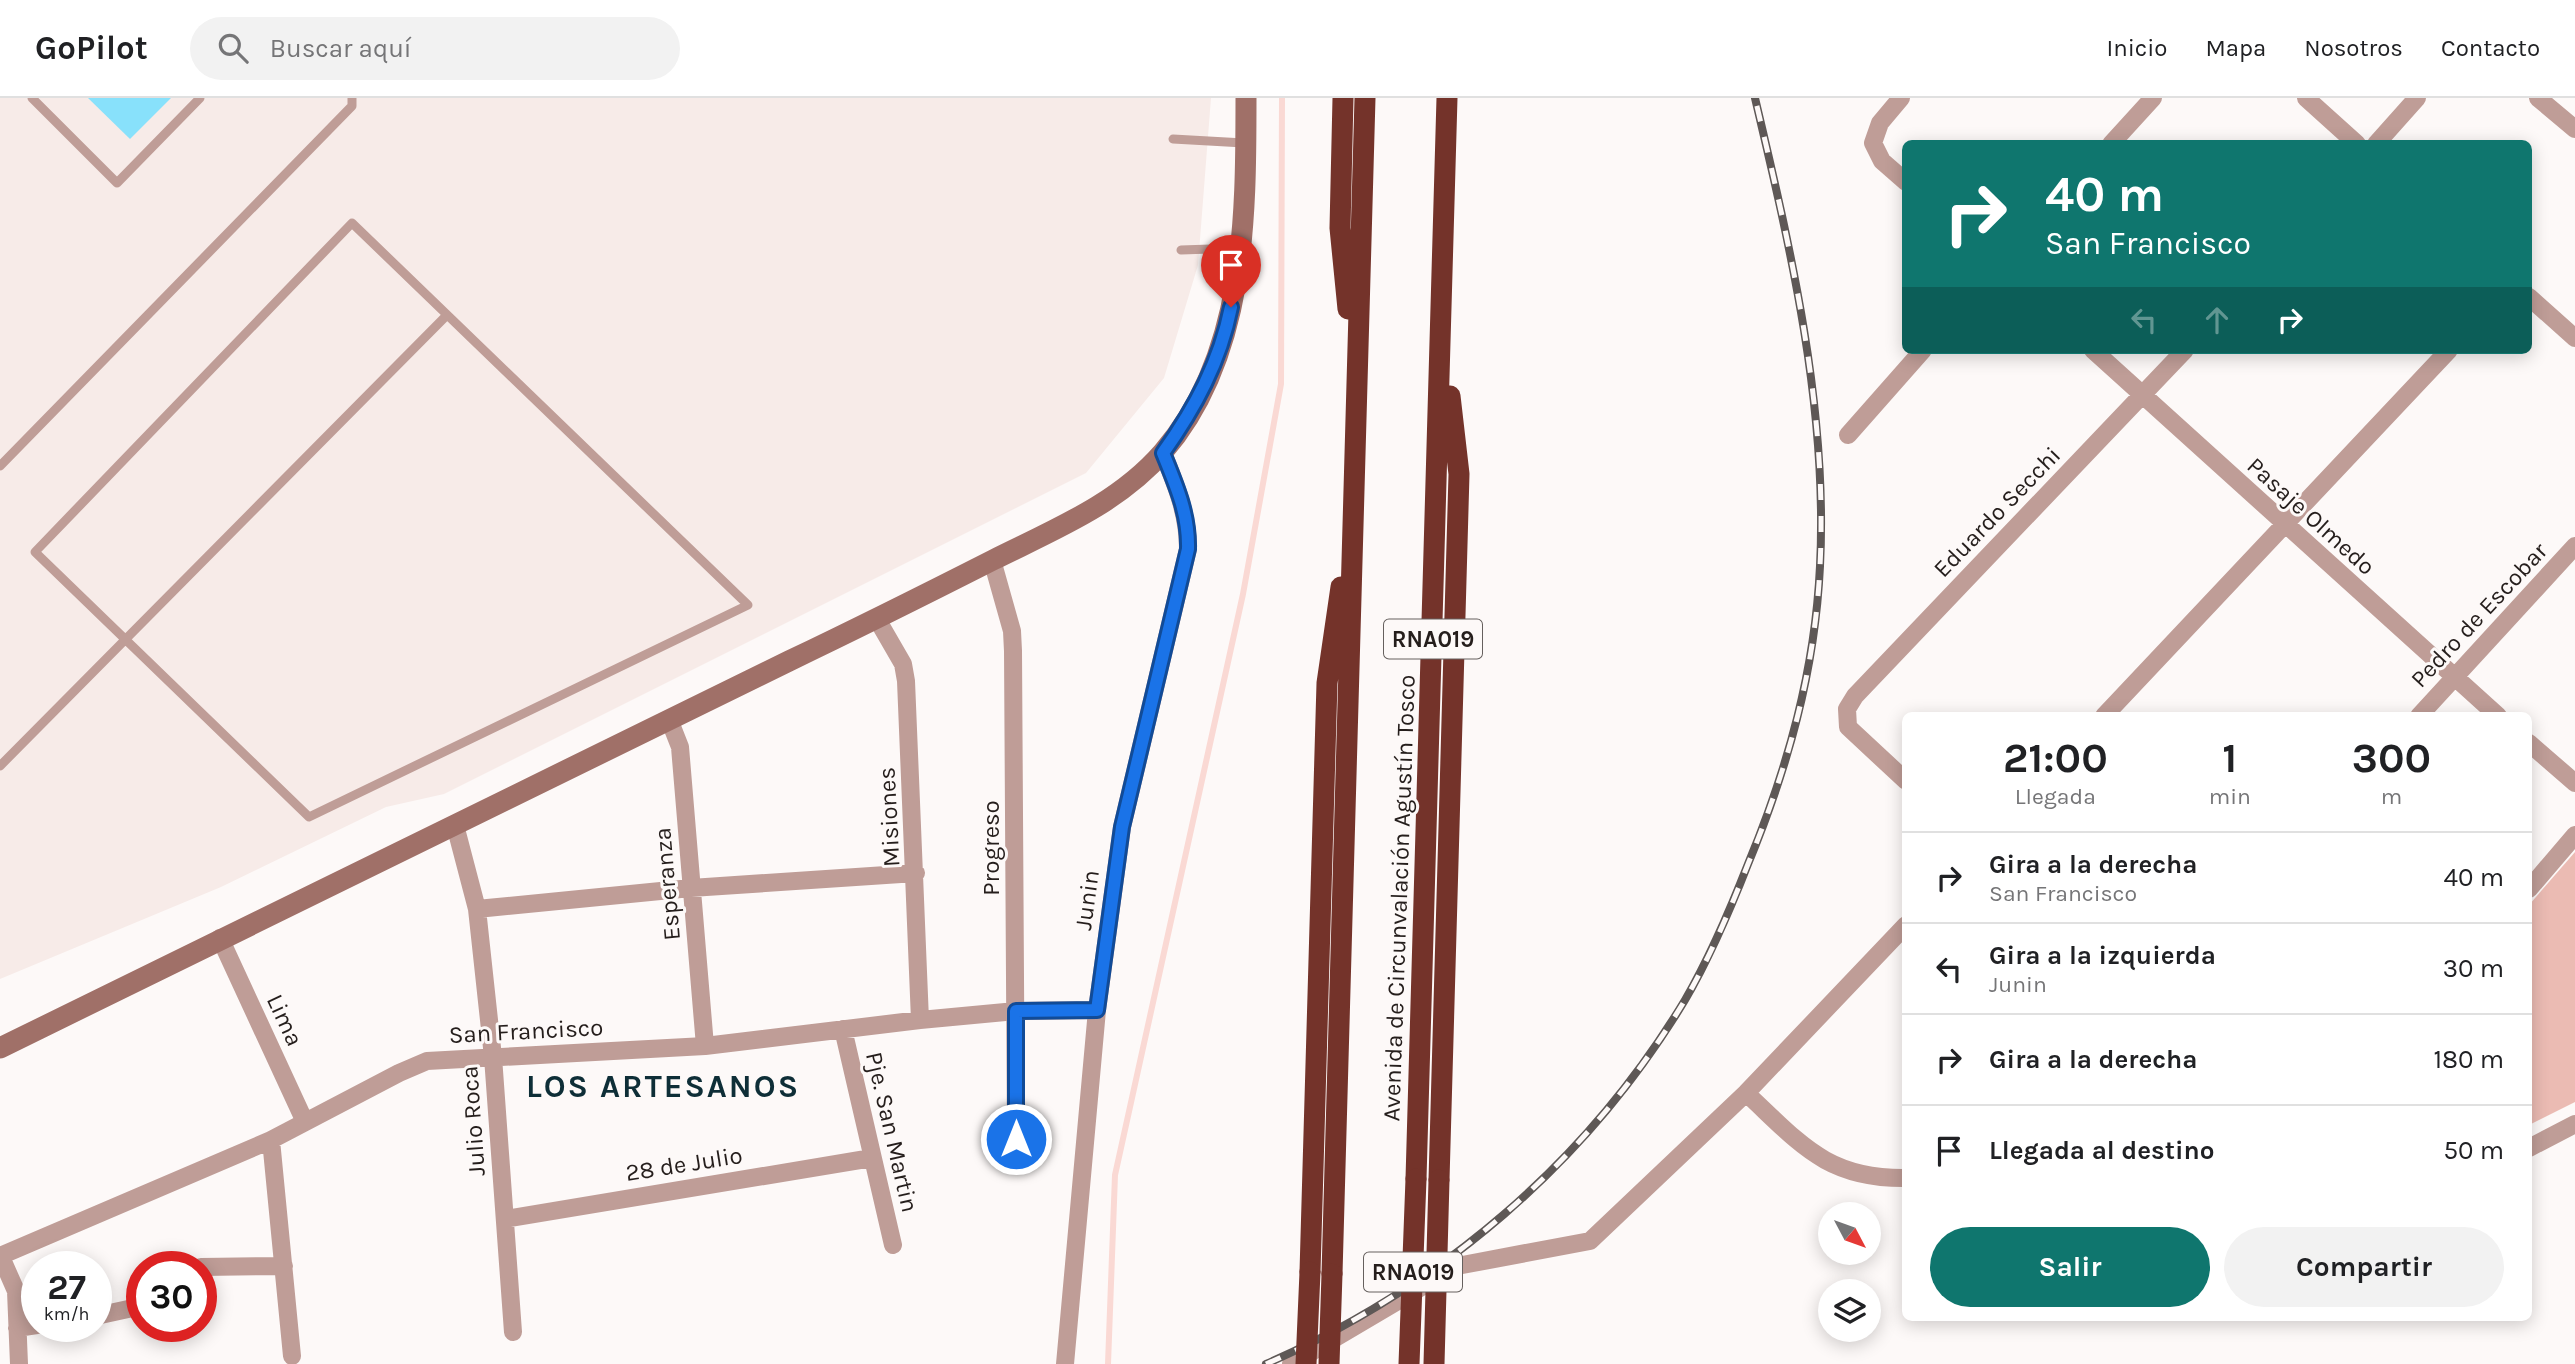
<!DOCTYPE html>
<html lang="es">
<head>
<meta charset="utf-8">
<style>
	:root { --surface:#fff; --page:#f2f2f2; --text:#202124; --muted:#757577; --line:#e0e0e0; --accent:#0f766e }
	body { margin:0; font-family:Karla,sans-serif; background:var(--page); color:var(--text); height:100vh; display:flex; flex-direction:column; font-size:26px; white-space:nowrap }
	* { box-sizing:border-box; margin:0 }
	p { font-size:23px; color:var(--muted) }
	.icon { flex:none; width:38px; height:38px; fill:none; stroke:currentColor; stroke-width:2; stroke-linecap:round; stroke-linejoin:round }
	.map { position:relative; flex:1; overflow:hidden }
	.sheet { position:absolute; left:1902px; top:614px; width:630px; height:609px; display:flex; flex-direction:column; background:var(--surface); border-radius:10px; box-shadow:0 4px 18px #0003 }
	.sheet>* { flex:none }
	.top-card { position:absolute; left:1902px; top:42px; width:630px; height:214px; border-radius:10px; box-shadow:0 4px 18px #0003; background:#0f766e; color:#fff; overflow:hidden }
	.needle { width:46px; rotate:131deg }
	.buttons { position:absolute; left:1818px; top:1104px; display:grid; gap:14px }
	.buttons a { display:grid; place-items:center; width:63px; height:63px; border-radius:50%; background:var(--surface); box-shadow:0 4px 18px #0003; font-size:35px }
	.speed { position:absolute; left:21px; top:1153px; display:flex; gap:14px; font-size:35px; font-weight:700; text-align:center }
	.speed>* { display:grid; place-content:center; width:91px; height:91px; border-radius:50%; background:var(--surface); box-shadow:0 4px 18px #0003; line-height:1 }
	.speed small { font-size:18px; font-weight:400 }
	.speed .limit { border:10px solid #d22; background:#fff; color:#111 }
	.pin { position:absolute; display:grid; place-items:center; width:60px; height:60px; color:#fff; margin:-72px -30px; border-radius:50% 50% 50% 0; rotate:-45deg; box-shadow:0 0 7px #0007 }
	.pin .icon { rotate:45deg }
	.me { position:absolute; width:77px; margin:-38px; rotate:0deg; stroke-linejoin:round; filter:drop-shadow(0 0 5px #0008) }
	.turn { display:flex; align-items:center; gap:24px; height:147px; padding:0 28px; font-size:32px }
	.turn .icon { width:91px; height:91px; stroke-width:2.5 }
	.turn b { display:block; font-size:49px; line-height:60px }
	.lanes { display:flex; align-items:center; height:66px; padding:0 28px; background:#0003; justify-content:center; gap:35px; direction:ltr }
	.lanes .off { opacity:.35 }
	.eta { display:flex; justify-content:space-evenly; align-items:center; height:119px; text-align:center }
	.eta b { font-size:42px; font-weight:700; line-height:49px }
	.cta { display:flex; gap:14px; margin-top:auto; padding:14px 28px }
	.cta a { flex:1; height:80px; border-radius:42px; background:var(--accent); color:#fff; font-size:28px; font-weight:700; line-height:80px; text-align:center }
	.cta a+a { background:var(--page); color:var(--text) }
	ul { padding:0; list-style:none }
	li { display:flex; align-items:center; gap:21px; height:91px; padding:0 28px; border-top:2px solid var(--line) }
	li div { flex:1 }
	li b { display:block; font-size:26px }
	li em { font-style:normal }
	header { display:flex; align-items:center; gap:42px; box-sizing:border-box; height:98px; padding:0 35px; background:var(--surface); border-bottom:2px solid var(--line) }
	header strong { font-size:33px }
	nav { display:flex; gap:38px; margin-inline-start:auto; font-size:24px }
	.search { width:490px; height:63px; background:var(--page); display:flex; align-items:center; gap:18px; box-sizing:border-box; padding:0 24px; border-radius:38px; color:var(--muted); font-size:26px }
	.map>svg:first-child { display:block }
	.built { fill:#f7ebe8 }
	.green { fill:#ebbbb3 }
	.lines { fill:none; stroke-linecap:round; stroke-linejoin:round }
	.stream { stroke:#fad9d4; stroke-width:6 }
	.building { fill:#88e1fb }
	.lane { stroke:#bf9d97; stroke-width:9 }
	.street { stroke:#bf9d97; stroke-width:18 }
	.secondary { stroke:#a07068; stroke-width:21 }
	.highway { stroke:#74332a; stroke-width:21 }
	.rail-casing { stroke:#5e5856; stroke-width:8 }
	.rail { stroke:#fdf9f8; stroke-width:5; stroke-dasharray:16; stroke-linecap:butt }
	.highway-bridge { stroke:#74332a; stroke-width:21 }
	.route-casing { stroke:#114b97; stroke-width:18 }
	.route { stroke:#1a73e8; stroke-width:12 }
	.labels { text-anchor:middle; stroke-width:6; stroke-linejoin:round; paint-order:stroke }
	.shield { fill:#fdf9f8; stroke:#66605e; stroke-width:2 }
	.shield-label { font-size:23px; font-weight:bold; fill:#251e1c }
	.street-label { font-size:24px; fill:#251e1c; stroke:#fdf9f8 }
	.district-label { font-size:32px; font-weight:bold; letter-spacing:2px; fill:#0e2e37; stroke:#fdf9f8 }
</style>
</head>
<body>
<header>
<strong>GoPilot</strong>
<div class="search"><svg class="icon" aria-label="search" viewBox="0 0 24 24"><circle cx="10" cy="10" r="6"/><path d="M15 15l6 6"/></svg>Buscar aquí</div>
<nav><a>Inicio</a><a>Mapa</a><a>Nosotros</a><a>Contacto</a></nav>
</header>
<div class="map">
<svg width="2575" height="1266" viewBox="0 0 2575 1266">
	<rect width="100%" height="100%" fill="#fdf9f8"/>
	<path class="built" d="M0 0H1211L1198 167 1164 280 1086 375 444 696 386 709 221 789 0 881Z"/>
	<path class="green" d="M2575 754V1004L2529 1027V807Z"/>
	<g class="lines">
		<path class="stream" d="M1108 1266 1115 1077 1243 496 1281 286 1282 0"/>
	</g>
	<path class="building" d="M88 0H171L130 41Z"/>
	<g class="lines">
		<path class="lane" d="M32 0 117 85 200 0
			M1173 41 1244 45
			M352 125 748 507 309 719 35 454Z
			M1181 152 1240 150
			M0 368 352 8V0
			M0 668 447 217"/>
		<path class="street" d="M1901 0 1880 25 1873 45 1882 63 1906 84
			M2306 0 2357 46
			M2538 0 2575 31
			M2111 46 2153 0
			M2376 46 2417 0
			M2529 199 2575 240
			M2093 252 2498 618
			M1848 337 1923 252
			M992 462 1012 533 1013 553 1016 1041
			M877 521 903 566 906 583 920 922
			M2104 618 2449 252
			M2419 618 2575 448
			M669 621 680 649 705 948
			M2529 645 2575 685
			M1906 683 1848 629 1847 611 1855 598 2185 252
			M455 727 477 811 493 959 513 1234
			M2529 791 2575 737
			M477 811 691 790 916 775
			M220 840 305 1024
			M843 931 893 1147
			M1746 995C1800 1045 1826 1081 1906 1080
			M271 1042 292 1258
			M2529 1050 2575 1026
			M505 1121 872 1060
			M0 1158 271 1042 399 975 427 963 705 948 920 922 1016 913 1097 912
			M1 1159 16 1193 19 1266
			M201 1169 284 1168
			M96 1218 142 1208
			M17 1230 37 1227
			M1065 1266 1097 912 1122 729 1188 451C1188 416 1176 387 1163 355
			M1291 1266 1457 1168 1590 1143 1746 995 1906 827"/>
		<path class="secondary" d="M0 950C262 820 525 691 789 563 858 530 926 496 993 462 1053 432 1118 406 1163 354 1246 258 1246 120 1246 0"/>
		<path class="highway" d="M1343 0 1340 130 1348 211
			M1416 1081 1447 0
			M1439 1082 1459 376 1450 298
			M1310 1174 1327 585 1341 489
			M1332 1176 1365 0"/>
		<defs>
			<path id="rail" d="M1266 1266C1439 1190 1587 1065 1685 902 1710 859 1730 812 1748 766 1788 669 1815 573 1820 468 1828 311 1791 152 1755 0"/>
		</defs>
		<use href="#rail" class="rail-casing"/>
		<use href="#rail" class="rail"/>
		<path class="highway-bridge" d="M1306 1266 1310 1174
			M1329 1266 1332 1176
			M1409 1266 1416 1081
			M1434 1266 1439 1082"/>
	</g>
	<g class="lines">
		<defs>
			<path id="route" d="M1016 1041V913L1097 912 1122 729 1188 451C1189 416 1176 387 1163 355 1195 310 1220 264 1231 209"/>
		</defs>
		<use href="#route" class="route-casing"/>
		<use href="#route" class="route"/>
	</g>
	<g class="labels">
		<g class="shield">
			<rect x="1384" y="521.5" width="98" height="39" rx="5"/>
			<rect x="1364" y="1154.5" width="98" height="39" rx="5"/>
		</g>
		<g class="shield-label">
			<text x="1433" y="549">RNA019</text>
			<text x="1413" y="1182">RNA019</text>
		</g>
		<g class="street-label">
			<text transform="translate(1997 414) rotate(-46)" y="8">Eduardo Secchi</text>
			<text transform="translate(2311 418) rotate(42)" y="8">Pasaje Olmedo</text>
			<text transform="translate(2479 517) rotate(-47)" y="8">Pedro de Escobar</text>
			<text transform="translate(889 719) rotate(-93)" y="8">Misiones</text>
			<text transform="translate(991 750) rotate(-90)" y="8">Progreso</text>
			<text transform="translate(667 786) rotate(-95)" y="8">Esperanza</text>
			<text transform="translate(1399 800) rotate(-88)" y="8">Avenida de Circunvalación Agustín Tosco</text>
			<text transform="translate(1087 802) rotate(-82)" y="8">Junin</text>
			<text transform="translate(285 922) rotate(65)" y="8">Lima</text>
			<text transform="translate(526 933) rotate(-3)" y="8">San Francisco</text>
			<text transform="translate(473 1023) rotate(-94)" y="8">Julio Roca</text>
			<text transform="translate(892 1034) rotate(77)" y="8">Pje. San Martin</text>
			<text transform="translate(684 1066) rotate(-9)" y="8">28 de Julio</text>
		</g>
		<g class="district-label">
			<text x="663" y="999">LOS ARTESANOS</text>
		</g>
	</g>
</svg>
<div class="buttons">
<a><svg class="needle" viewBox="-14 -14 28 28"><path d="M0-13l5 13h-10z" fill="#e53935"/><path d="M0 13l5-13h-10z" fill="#757577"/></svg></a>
<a><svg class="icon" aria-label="layers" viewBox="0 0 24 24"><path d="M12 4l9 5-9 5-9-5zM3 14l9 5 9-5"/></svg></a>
</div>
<div class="speed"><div>27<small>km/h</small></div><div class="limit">30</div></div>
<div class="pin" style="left:1231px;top:209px;background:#d93025"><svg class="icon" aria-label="arrive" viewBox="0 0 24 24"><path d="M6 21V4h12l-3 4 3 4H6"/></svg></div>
<svg class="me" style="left:1016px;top:1041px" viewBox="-20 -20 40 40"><circle r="17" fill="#1a73e8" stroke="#fff" stroke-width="3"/><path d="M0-11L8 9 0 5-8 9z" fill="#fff"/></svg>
<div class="top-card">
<div class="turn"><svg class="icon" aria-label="right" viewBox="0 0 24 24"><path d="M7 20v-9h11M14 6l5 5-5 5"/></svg><div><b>40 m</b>San Francisco</div></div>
<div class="lanes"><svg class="icon off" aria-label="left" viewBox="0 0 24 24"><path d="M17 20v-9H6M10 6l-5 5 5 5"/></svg><svg class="icon off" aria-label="ahead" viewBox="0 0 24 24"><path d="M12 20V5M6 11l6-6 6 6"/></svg><svg class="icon" aria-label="right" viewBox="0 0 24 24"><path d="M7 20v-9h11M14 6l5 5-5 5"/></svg></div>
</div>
<section class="sheet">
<div class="eta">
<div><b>21:00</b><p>Llegada</p></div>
<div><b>1</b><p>min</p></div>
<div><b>300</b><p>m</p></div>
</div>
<ul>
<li><svg class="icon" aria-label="right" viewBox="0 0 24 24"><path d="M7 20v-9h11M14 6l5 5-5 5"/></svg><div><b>Gira a la derecha</b><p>San Francisco</p></div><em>40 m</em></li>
<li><svg class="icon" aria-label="left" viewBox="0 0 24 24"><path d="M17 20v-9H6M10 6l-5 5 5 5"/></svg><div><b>Gira a la izquierda</b><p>Junin</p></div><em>30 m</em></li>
<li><svg class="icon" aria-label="right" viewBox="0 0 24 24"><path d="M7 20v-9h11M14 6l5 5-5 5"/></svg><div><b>Gira a la derecha</b></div><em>180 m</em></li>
<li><svg class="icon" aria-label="arrive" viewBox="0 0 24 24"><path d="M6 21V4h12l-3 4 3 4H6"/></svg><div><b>Llegada al destino</b></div><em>50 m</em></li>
</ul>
<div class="cta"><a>Salir</a><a>Compartir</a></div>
</section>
</div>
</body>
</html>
